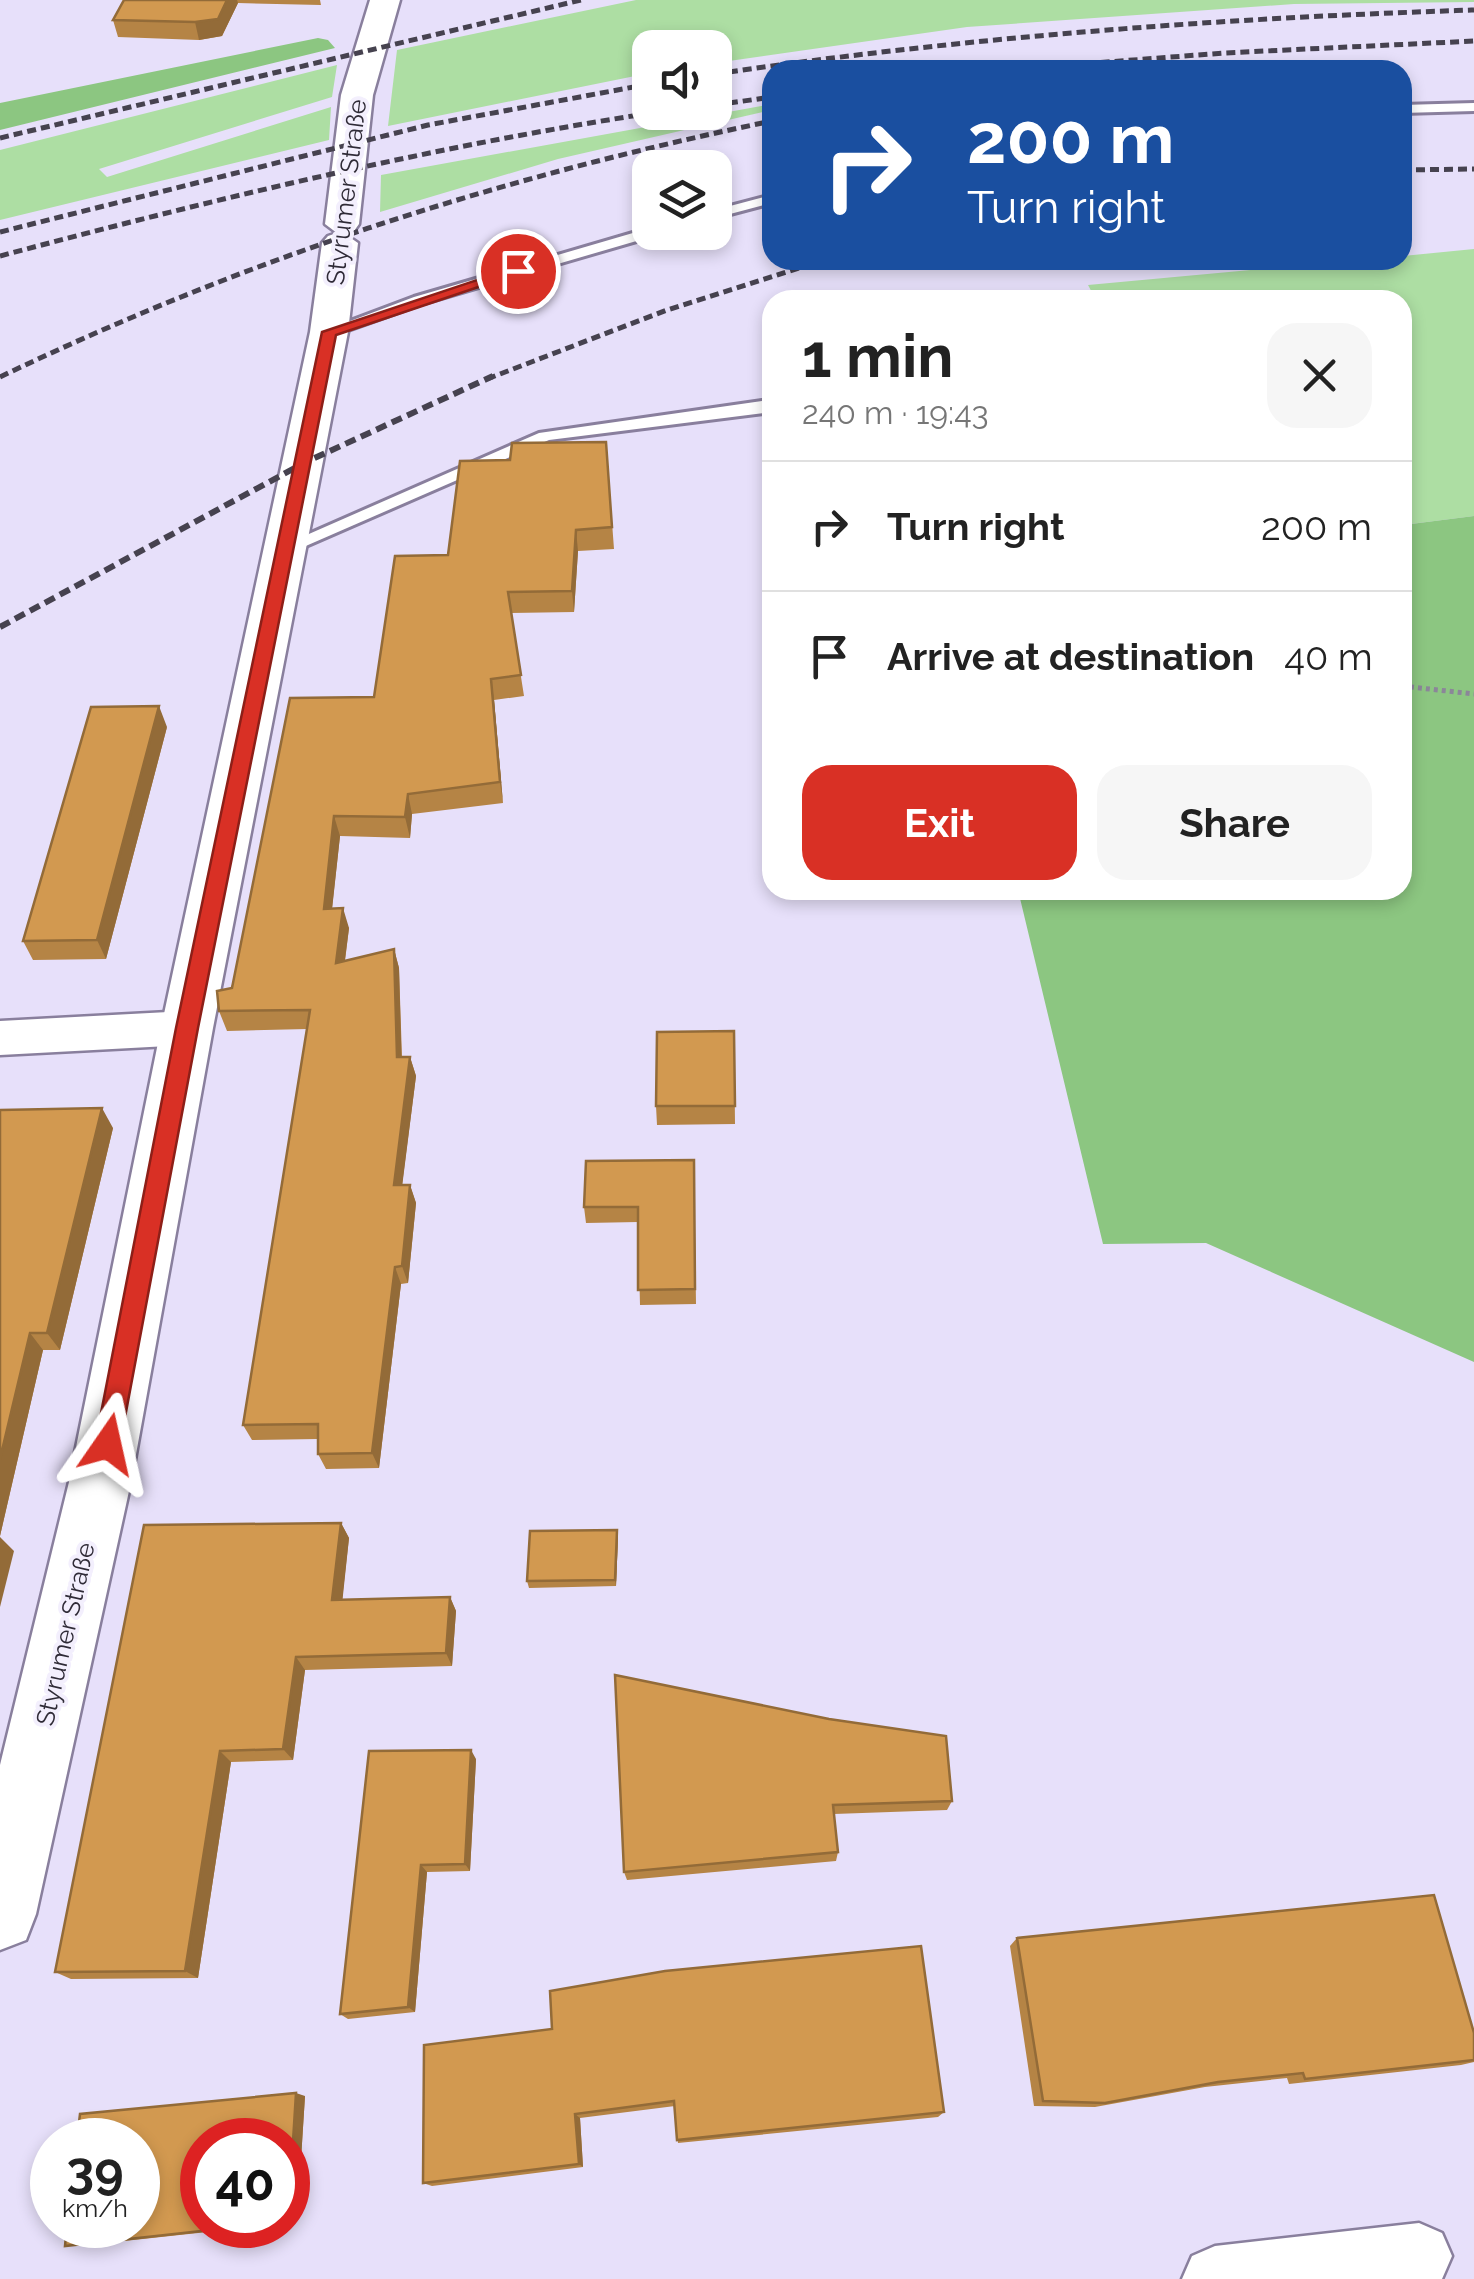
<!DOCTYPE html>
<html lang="en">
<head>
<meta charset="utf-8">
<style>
	:root { --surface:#fff; --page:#f6f6f6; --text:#222; --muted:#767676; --line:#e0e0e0; --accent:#d93025 }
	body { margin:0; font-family:Raleway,sans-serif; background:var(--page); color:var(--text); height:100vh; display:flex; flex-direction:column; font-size:38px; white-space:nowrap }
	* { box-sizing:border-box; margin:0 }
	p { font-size:32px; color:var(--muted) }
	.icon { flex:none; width:55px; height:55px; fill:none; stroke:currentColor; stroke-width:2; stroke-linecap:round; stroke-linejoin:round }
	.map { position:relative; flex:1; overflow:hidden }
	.details { position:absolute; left:762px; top:290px; width:650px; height:610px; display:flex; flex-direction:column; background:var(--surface); border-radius:30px; box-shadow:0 5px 15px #0003 }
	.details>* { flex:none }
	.guide { position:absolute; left:762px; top:60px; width:650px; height:210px; border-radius:30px; box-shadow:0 5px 15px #0003; background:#1a4fa0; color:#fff; overflow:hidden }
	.fabs { position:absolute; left:632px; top:30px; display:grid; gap:20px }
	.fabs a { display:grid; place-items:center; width:100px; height:100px; border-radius:20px; background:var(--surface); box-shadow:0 5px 15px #0003; font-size:50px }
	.speed { position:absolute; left:30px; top:2118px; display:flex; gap:20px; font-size:50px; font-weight:700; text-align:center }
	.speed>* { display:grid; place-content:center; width:130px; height:130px; border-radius:50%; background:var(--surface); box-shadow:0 5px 15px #0003; line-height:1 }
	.speed small { font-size:25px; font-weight:400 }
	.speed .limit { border:15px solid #d22; background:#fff; color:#111 }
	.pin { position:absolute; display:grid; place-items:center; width:85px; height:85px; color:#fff; margin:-42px; border:5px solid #fff; border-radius:50%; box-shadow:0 2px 10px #0007 }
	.me { position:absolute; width:110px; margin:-55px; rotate:11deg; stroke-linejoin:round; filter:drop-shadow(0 0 8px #0008) }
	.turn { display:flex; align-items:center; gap:35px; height:210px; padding:0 40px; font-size:45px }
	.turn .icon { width:130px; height:130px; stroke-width:2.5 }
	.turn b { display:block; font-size:70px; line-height:85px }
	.round { display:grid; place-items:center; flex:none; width:105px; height:105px; border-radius:30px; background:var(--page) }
	.head { display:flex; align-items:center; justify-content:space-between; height:170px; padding:0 40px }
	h1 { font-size:60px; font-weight:700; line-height:75px }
	.button { display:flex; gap:20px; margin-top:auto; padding:20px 40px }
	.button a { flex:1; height:115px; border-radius:30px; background:var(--accent); color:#fff; font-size:40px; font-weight:700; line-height:115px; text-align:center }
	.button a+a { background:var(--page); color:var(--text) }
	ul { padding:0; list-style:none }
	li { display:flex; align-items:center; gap:30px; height:130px; padding:0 40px; border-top:2px solid var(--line) }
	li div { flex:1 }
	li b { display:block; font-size:38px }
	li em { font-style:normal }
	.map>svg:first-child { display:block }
	.green { fill:#addea3 }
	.forest { fill:#8cc681 }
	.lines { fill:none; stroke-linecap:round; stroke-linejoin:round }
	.lane-casing { stroke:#897f9d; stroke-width:6 }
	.street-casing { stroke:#897f9d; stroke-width:5 }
	.secondary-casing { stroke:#897f9d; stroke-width:5 }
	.path { stroke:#8b8699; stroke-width:5; stroke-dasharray:4 4; stroke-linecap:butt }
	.lane { fill:#fff; fill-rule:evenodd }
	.street { fill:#fff; fill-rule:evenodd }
	.secondary { fill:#fff; fill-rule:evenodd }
	.rail-far1 { stroke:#46424f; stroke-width:5; stroke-dasharray:9 5; stroke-linecap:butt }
	.rail { stroke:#46424f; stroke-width:6; stroke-dasharray:11 6; stroke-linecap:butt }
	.wall { fill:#b58445 }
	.shaded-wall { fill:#936b38 }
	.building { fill:#d29950; stroke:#936b38; stroke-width:2.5 }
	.route { fill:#d93025; stroke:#8d1f18; stroke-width:2.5 }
	.labels { text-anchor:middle; stroke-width:8; stroke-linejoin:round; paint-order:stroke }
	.street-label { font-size:25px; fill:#2f2b37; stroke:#f3effd }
</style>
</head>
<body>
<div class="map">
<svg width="1474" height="2279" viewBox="0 0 1474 2279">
	<rect width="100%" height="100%" fill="#e7e0fa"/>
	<path class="green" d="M636 0H1474V2L1294 4 967 27 715 63V48H650V73L388 126 397 50Z
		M337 65 332 97 99 169 107 177 331 107 329 140 0 220V150Z
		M772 104V110L558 159 380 212 381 175Z
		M1474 249V516L1403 525 1402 300H1096L1088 285 1359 260H1402L1403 256Z"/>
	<path class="forest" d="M318 38 328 40 335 48 0 130V103Z
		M1474 516V1362L1206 1243 1103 1244 1018 890H1402L1403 525Z"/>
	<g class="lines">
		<defs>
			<path id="lane" d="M1474 103V111L1402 113V105Z
				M772 195V203L715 218V210Z
				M650 228V232H659L657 235 424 303 334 335 321 332 414 297Z
				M762 401 772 402V412L549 440 292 552 286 553 277 548 539 433Z"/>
			<path id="street" d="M187 1011 202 1016 208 1028 202 1040 187 1045 0 1055V1021Z
				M1419 2223 1442 2233 1452 2256 1442 2279H1182L1192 2256 1215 2246Z"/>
			<path id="secondary" d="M370 0H400L373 95 359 224 354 231 345 234 358 243 348 332 213 1028 131 1482 36 1914 26 1940 0 1950V1765L69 1482 161 1028 310 332 322 243 328 236 337 233 325 224 341 95Z"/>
		</defs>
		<use href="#lane" class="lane-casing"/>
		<use href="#street" class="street-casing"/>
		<use href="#secondary" class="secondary-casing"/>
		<path class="path" d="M1402 686 1474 694"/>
		<use href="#lane" class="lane"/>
		<use href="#street" class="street"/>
		<use href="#secondary" class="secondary"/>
		<path class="rail-far1" d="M1003 70 1224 53 1474 41
			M715 74C967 37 1220 18 1474 10
			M715 105 772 97
			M0 138 581 0
			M1402 170 1474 169
			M0 232 428 125 650 84
			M0 256C218 198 435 146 658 112
			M0 377C250 257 500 177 772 121
			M487 379 667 310 824 260"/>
		<path class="rail" d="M0 627 306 462 493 376"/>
	</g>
	<path class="wall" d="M124 0H320L321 5 238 3 222 36 199 40 118 37 113 20Z
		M606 442 614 549 578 551 574 612 511 613 524 696 494 700 503 803 412 814 410 838 340 836 332 908 349 928 345 961 394 949 399 968 402 1057H410L416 1076 402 1185H410L416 1203 408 1283 401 1284 379 1468 326 1469 318 1454V1439L252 1440 243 1425 307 1029 227 1031 219 1011 374 697 448 555 510 460Z
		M167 727 106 959 33 960 23 941Z
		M734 1031 735 1124 657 1125 656 1106Z
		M0 1110 113 1128 60 1350H43L0 1536Z
		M694 1160 696 1304 640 1305 638 1222 586 1223 584 1207Z
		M341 1523 349 1538 342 1600 450 1597 456 1611 452 1666 305 1670 293 1760 231 1762 198 1978 71 1979 55 1972Z
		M618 1537 616 1586 529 1588 527 1581Z
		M829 1719 952 1801 947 1810 834 1814 838 1852 836 1861 627 1880 624 1872Z
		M476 1759 470 1871 427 1872 415 2012 348 2019 340 2014Z
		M1017 1938 1474 2033V2062L1461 2065 1289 2084 1287 2078 1205 2087 1095 2107 1034 2106 1010 1946Z
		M552 2029 944 2112 938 2117 678 2143 675 2106 580 2118 583 2167 432 2186 423 2183Z
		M305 2096 297 2222 288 2223V2140L202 2225H273L78 2246H65Z"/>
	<path class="shaded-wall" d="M227 0H237L238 3 222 36 199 40 195 22Z
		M576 530 578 551 574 612 572 591Z
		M491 679 494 700 503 803 500 782Z
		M159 706 167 727 106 959 97 940Z
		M408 794 412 814 410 838 405 817Z
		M334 816 340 836 330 928 324 909Z
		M343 908 349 928 342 982 336 963Z
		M394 949 399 968 402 1076 397 1057Z
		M410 1057 416 1076 400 1203 394 1185Z
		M102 1108 113 1128 60 1350 47 1333Z
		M410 1185 416 1203 408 1283 402 1266Z
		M395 1267 401 1284 379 1468 372 1453Z
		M30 1333 43 1350 0 1536V1459Z
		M341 1523 349 1538 341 1614 332 1600Z
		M617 1530 618 1537 616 1586 615 1580Z
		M0 1537 14 1551 0 1607Z
		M450 1597 456 1611 452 1666 446 1653Z
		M296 1657 305 1670 293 1760 283 1749Z
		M471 1750 476 1759 470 1871 465 1864Z
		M220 1751 231 1762 198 1978 185 1971Z
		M421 1865 427 1872 415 2012 408 2007Z
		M296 2093 305 2096 297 2222H288Z
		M575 2114 580 2118 583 2167 579 2164Z"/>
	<path class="building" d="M124 0H227L218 19 195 22 113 20Z
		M606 442 612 527 576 530 572 591 508 592 521 675 491 679 500 782 408 794 405 817 334 816 324 909 343 908 336 963 394 949 397 1057H410L394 1185H410L402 1266 395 1267 372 1453 318 1454V1424L243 1425 310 1010 219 1011 217 991 232 988 290 698 374 697 395 556 448 555 460 461 510 460 512 443Z
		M159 706 97 940 23 941 91 707Z
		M734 1031 735 1106H656L657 1032Z
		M102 1108 47 1333H30L0 1459V1110Z
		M694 1160 695 1289 638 1290V1207H584L586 1161Z
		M341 1523 332 1600 450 1597 446 1653 296 1657 283 1749 220 1751 185 1971 55 1972 144 1525Z
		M617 1530 615 1580 527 1581 530 1531Z
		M615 1675 829 1719 946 1736 952 1801 833 1805 838 1852 624 1872Z
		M471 1750 465 1864 421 1865 408 2007 340 2014 369 1751Z
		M1434 1895 1474 2033V2060L1305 2079 1303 2073 1218 2082 1105 2103 1043 2101 1017 1938Z
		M921 1946 944 2112 677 2140 674 2101 575 2114 579 2164 423 2183 424 2045 552 2029 550 1991 665 1971Z
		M296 2093 288 2222V2140H202V2225H256L65 2246 67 2225H138V2140H77L80 2114Z"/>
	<path class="route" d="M513 268 526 271 336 335 198 1028 120 1444 117 1453 108 1456 98 1453 95 1444 176 1028 322 332Z"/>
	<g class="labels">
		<g class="street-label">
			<text transform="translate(346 192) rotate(-83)" y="9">Styrumer Straße</text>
			<text transform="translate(65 1634) rotate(-77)" y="9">Styrumer Straße</text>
		</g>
	</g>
</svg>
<div class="fabs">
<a><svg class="icon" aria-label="sound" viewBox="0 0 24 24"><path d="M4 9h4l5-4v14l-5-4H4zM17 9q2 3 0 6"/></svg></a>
<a><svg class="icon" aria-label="layers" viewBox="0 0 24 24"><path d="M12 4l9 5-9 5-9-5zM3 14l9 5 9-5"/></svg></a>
</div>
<div class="speed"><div>39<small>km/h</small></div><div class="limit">40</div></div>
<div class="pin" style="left:518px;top:271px;background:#d93025"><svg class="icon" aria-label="arrive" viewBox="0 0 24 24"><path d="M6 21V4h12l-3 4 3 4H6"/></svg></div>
<svg class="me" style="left:108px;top:1444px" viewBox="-20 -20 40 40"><path d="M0-17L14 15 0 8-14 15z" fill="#d93025" stroke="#fff" stroke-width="4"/></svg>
<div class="guide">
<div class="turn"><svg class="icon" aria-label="right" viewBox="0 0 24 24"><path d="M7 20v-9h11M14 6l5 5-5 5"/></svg><div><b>200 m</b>Turn right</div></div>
</div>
<section class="details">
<div class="head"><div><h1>1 min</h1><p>240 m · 19:43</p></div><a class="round"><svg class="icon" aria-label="close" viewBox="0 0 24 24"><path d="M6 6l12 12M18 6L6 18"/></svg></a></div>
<ul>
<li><svg class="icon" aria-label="right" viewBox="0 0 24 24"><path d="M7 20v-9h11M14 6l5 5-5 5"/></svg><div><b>Turn right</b></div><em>200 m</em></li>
<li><svg class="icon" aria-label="arrive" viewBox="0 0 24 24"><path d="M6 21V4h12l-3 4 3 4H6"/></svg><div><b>Arrive at destination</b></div><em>40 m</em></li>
</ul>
<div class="button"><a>Exit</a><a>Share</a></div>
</section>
</div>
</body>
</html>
